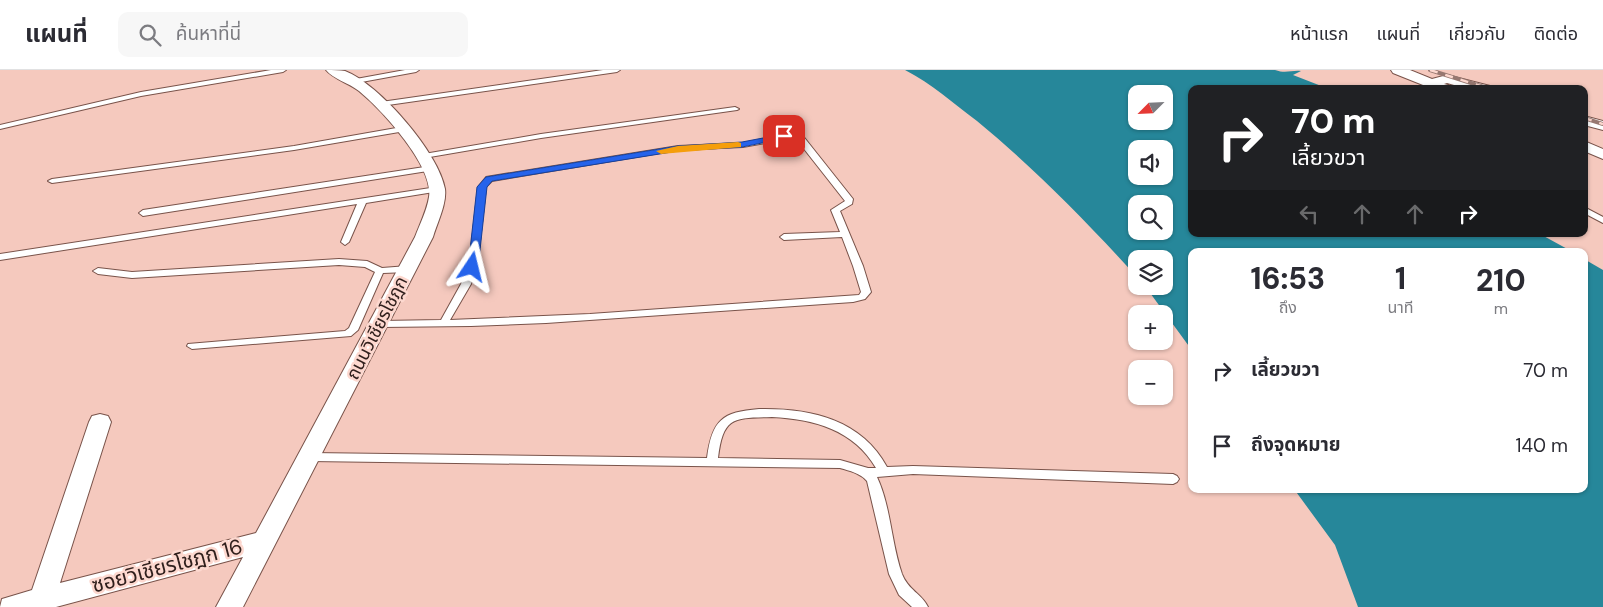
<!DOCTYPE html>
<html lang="th">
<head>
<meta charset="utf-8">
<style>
	:root { --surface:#fff; --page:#f7f7f7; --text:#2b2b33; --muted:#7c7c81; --line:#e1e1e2 }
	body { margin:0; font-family:"DM Sans","Noto Sans Thai",sans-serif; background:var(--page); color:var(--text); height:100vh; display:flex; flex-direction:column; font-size:19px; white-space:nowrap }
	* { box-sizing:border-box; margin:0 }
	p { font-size:16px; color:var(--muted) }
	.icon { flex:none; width:28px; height:28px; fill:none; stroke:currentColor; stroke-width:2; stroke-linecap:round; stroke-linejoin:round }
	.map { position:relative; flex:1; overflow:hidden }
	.panel { position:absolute; left:1188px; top:178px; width:400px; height:245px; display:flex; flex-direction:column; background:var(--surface); border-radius:10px; box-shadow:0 1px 4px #0004 }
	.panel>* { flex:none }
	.banner { position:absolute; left:1188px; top:15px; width:400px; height:152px; border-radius:10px; box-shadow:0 1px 4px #0004; background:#202124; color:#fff; overflow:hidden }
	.needle { width:32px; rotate:246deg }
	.tools { position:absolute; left:1128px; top:15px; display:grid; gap:10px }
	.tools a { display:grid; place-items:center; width:45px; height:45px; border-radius:10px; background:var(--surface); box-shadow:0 1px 4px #0004; font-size:25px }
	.pin { position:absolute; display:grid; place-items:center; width:42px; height:42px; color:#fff; margin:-21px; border-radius:10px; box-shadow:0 2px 8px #0006 }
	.me { position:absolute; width:55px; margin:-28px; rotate:10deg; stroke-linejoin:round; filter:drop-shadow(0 0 4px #0008) }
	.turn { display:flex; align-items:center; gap:18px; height:105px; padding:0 20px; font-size:22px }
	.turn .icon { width:65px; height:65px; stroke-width:2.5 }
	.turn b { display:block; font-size:35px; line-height:42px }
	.lanes { display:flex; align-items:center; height:48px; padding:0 20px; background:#0003; justify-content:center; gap:25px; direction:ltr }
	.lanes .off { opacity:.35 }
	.eta { display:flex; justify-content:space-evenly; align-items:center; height:85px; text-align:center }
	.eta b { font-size:30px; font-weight:800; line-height:35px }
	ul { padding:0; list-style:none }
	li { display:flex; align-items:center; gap:15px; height:75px; padding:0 20px }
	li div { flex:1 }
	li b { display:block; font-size:19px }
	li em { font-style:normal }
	header { display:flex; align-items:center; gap:30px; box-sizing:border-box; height:70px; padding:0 25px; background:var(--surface); border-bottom:1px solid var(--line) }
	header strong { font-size:24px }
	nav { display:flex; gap:28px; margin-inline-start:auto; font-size:18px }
	.search { width:350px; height:45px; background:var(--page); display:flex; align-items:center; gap:12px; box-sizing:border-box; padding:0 18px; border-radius:10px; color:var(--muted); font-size:19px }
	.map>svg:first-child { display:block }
	.water { fill:#26879a; fill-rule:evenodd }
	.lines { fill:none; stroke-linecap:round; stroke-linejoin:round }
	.service-casing { stroke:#79534a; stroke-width:2 }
	.minor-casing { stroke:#79534a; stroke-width:2 }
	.service { fill:#fff; fill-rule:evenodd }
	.minor { fill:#fff; fill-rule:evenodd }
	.rail-casing { stroke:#977871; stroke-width:4 }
	.rail { stroke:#fdd8cf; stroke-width:2.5; stroke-dasharray:8; stroke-linecap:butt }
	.route { fill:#2563eb; stroke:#184099 }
	.slow { fill:#f59e0b }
	.labels { text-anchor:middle; stroke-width:5; stroke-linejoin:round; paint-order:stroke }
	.street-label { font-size:18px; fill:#31201d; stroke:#fdd8cf }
	.near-street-label { font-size:21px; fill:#31201d; stroke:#fdd8cf }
</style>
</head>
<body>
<header>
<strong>แผนที่</strong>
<div class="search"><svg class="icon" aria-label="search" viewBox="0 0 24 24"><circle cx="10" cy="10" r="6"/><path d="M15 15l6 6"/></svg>ค้นหาที่นี่</div>
<nav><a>หน้าแรก</a><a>แผนที่</a><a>เกี่ยวกับ</a><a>ติดต่อ</a></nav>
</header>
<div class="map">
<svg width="1603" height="537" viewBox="0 0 1603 537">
	<rect width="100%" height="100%" fill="#f5c9be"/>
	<path class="water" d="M905 0H1275C1286 4 1291 0 1301 1L1293 5 1329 19H1191V164H1540L1571 181H1191V279L1145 216H1164V189H1136V206C1086 151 1035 99 977 51 953 33 932 14 905 0ZM1136 24H1164V51H1136ZM1136 79H1164V106H1136ZM1136 134H1164V161H1136Z
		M1584 189 1603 200V537H1358L1335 475 1294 419H1584Z"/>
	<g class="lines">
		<defs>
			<path id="service" d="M271 0H286L283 2 141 26 0 59V55L141 22Z
				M405 0H419L416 2 356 13 353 11 356 9Z
				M603 0H620L617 2 381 36 378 34 381 32Z
				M735 37 739 39 737 40 541 68 424 88 420 86 424 84 541 64Z
				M402 57 406 59 405 61 294 80 52 113 48 111 52 109 294 76Z
				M793 64 803 66 853 129 852 134 840 141 863 196 871 222 865 229 853 232 546 253 471 256 381 257 376 254 381 251 441 250 461 214 470 189 478 117 486 107 678 76 743 73ZM793 68 797 70 845 131 831 140 840 162 784 164 780 167 784 170 842 167 853 196 861 222 859 225 590 244 450 250 471 214 478 189 486 117 492 111 678 80 743 77Z
				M431 96H434V100L143 146 139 143 143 140Z
				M437 117 441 119 440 121 366 133 349 172 345 175 341 172 357 134 0 190V184Z
				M1584 137 1603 147V153L1584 143Z
				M339 189 367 191 382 198 408 196 413 199 408 202 383 203 358 260 351 266 192 279 187 276 188 274 345 261 349 258 375 202 365 197 339 195 132 208 98 204 93 201 98 198 132 202Z
				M759 339C810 338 861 349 887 397L913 396 1173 404 1177 406 1179 409 1177 412 1173 414 913 404 877 407C891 437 891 472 902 504 908 520 922 524 928 537H912L899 525 889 504 867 411C860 403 850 401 840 398L310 391 306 390 304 387 306 384 310 383 707 388C712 350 722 342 759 339ZM772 347C814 349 854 360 876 398H868L840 390 718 388C723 346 734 348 772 347Z"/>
			<path id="minor" d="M326 0C333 0 340 0 345 1 379 14 439 83 445 119 447 134 437 153 433 167L243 537H216L243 487 56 537H0L2 529 32 520 89 352 92 346 100 344 108 346 111 352 60 513 256 463 415 167C420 154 427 140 429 127 434 96 381 39 359 21 349 13 333 9 326 0Z
				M1391 0H1410L1432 9 1447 5 1490 16 1492 19H1468L1447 13 1444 14 1448 15 1449 19H1433L1393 3Z
				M1584 46 1603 51V60L1584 55Z
				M1584 71 1603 79V89L1584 81Z"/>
		</defs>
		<use href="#service" class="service-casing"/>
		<use href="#minor" class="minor-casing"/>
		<use href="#service" class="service"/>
		<use href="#minor" class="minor"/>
		<defs>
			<path id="rail" d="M1430 0 1490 19
				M1584 48 1603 54"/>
		</defs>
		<use href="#rail" class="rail-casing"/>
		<use href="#rail" class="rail"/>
	</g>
	<path class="route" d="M784 64 789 66 787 68 742 77 678 81 492 111 487 117 479 189 475 199H468L466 197 469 189 477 117 486 107 678 76 742 72Z"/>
	<path class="slow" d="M738 72 741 73V77L661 84 656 81 678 76Z"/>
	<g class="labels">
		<g class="street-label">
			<text transform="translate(377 258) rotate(-63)" y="6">ถนนวิเชียรโชฎก</text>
		</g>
		<g class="near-street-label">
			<text transform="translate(167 496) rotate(-15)" y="7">ซอยวิเชียรโชฎก 16</text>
		</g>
	</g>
</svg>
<div class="tools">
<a><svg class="needle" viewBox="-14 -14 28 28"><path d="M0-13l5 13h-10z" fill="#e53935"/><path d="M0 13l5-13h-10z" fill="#7c7c81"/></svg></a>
<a><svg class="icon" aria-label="sound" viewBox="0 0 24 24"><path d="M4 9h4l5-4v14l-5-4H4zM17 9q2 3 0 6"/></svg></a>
<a><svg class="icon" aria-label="search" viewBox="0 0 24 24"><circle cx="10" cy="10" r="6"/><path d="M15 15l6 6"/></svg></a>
<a><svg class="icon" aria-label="layers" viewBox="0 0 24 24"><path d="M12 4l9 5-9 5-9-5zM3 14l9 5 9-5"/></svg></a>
<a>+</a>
<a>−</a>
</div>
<div class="pin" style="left:784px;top:66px;background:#d93025"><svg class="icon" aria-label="arrive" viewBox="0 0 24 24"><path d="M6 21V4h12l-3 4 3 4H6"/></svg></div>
<svg class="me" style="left:472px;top:197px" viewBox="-20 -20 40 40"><path d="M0-17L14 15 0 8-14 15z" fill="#2563eb" stroke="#fff" stroke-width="4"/></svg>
<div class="banner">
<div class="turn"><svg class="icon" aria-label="right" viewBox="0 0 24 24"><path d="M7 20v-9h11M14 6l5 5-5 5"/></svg><div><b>70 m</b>เลี้ยวขวา</div></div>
<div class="lanes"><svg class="icon off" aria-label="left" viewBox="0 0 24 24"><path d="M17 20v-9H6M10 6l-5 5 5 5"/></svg><svg class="icon off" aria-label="ahead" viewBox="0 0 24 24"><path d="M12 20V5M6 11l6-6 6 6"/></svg><svg class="icon off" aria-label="ahead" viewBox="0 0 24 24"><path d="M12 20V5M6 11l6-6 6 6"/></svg><svg class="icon" aria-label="right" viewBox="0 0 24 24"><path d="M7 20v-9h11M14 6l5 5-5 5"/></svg></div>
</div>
<section class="panel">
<div class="eta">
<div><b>16:53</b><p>ถึง</p></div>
<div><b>1</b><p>นาที</p></div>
<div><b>210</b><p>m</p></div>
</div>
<ul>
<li><svg class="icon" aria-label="right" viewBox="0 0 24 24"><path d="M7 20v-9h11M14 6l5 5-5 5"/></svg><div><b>เลี้ยวขวา</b></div><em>70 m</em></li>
<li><svg class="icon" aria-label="arrive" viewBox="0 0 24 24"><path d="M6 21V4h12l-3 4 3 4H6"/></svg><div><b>ถึงจุดหมาย</b></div><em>140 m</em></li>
</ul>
</section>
</div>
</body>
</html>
